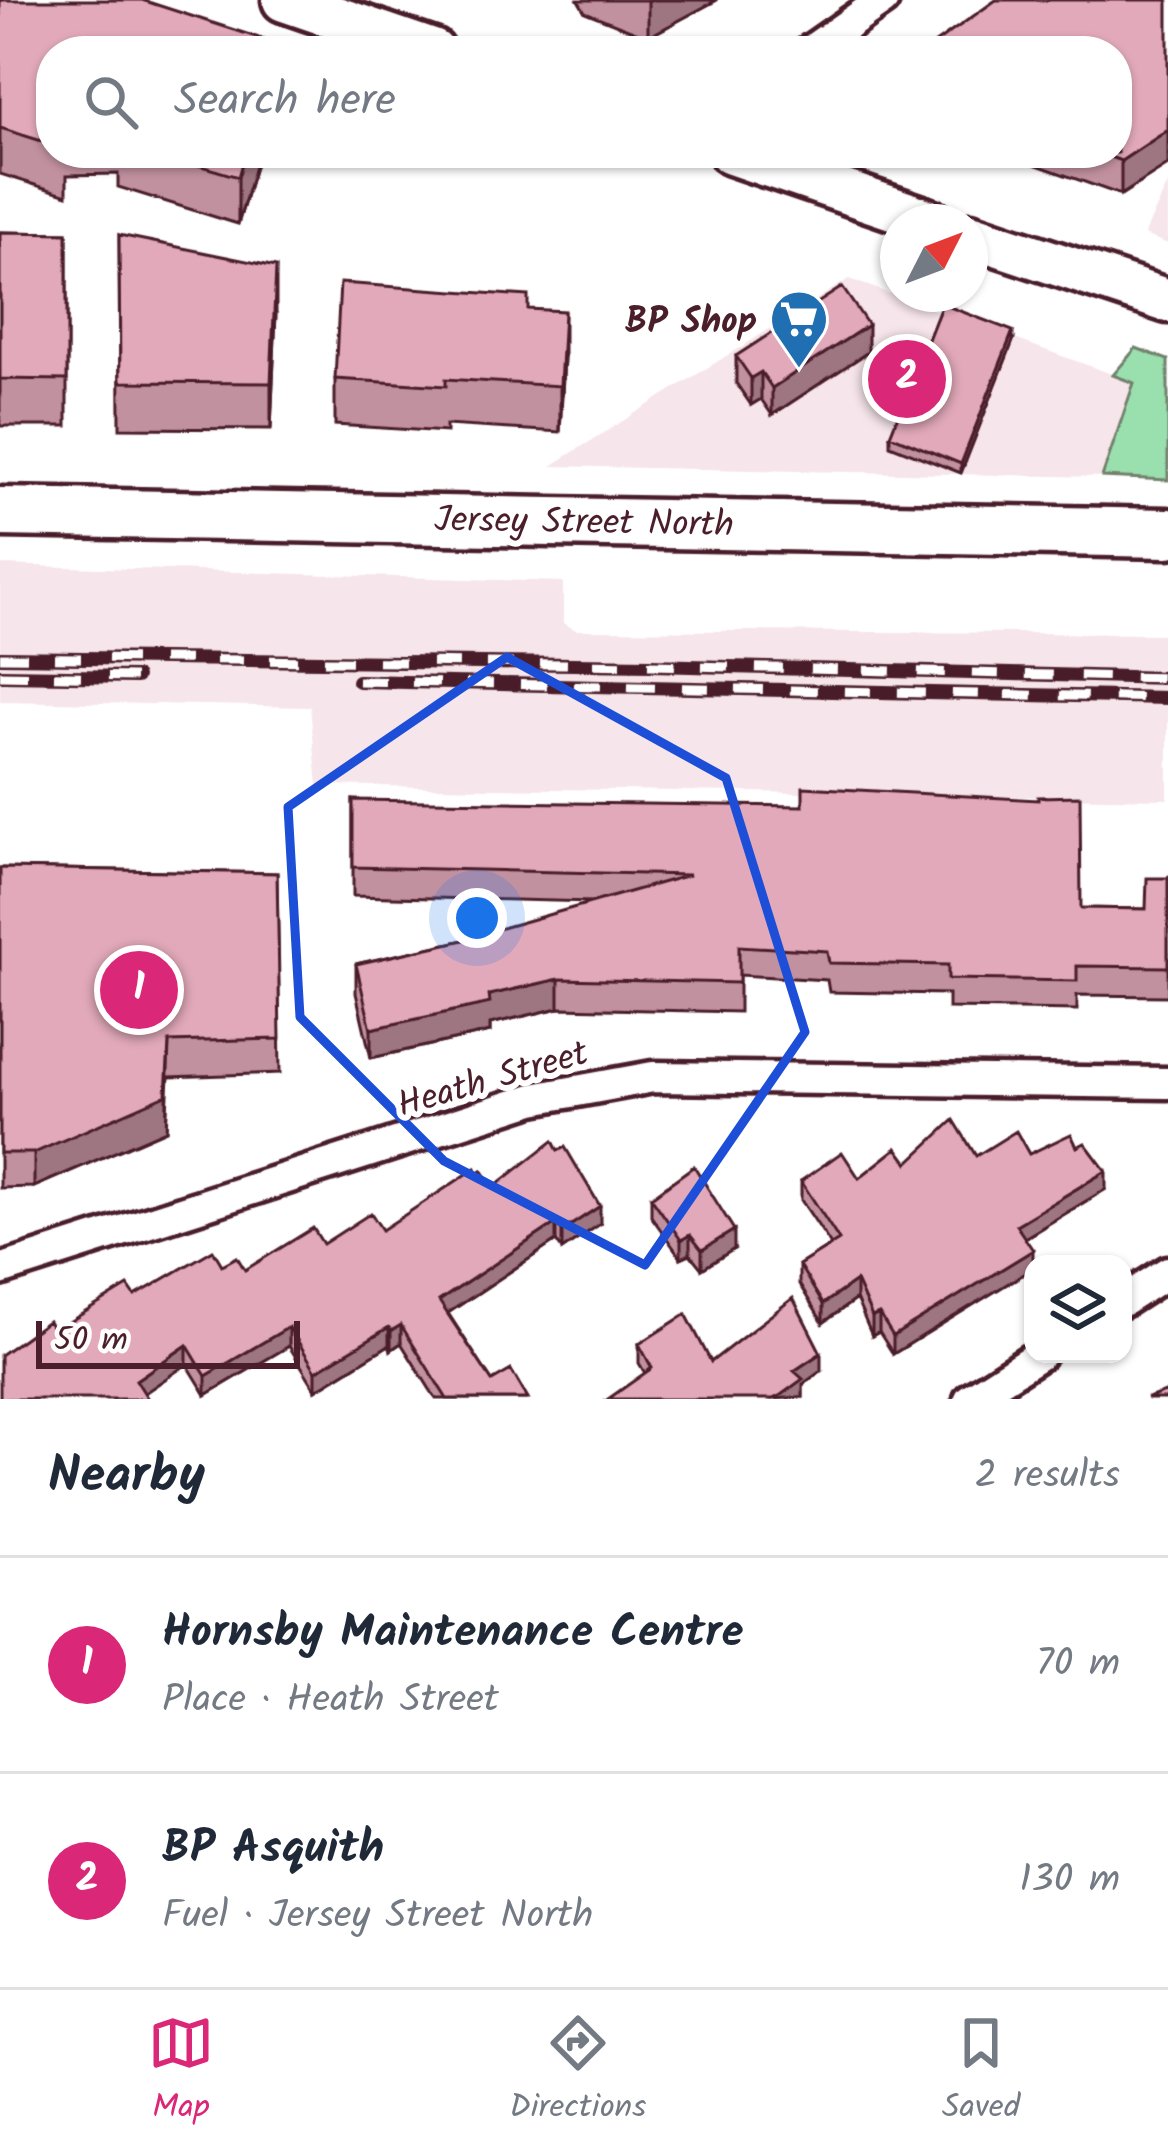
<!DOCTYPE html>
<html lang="en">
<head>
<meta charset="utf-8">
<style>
	:root { --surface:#fff; --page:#f2f2f3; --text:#1f2937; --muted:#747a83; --line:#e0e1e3; --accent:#db2777 }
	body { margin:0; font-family:Kalam,sans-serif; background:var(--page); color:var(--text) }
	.controls { position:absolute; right:36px; bottom:36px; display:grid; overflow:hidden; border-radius:24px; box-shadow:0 3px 9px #0004 }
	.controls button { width:108px; height:108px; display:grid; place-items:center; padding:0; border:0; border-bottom:3px solid var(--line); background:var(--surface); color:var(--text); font:60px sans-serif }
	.compass { position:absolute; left:880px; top:204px; width:108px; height:108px; border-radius:50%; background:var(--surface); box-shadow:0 3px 9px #0004; rotate:48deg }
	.scale { position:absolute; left:36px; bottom:30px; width:264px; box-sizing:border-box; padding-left:12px; border:6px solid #4a1f2b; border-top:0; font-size:33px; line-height:42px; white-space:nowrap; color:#4a1f2b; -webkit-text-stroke:9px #fff; paint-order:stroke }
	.you { position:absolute; left:477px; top:918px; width:42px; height:42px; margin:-30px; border:9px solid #fff; border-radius:50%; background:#1a73e8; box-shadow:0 0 0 18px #1a73e833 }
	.badge { display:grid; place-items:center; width:78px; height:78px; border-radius:50%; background:var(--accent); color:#fff; font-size:39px; font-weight:700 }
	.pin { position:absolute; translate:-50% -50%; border:6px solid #fff; box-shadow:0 3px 12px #0006 }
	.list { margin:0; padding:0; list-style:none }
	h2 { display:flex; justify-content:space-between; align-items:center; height:156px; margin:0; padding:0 48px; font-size:51px }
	h2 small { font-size:39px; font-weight:400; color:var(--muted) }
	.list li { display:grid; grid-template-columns:78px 1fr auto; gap:36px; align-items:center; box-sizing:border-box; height:216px; padding:0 48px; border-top:3px solid var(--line) }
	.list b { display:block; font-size:45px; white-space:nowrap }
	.list p { margin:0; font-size:39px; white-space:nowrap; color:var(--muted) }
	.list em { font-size:39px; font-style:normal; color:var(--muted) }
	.icon { flex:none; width:66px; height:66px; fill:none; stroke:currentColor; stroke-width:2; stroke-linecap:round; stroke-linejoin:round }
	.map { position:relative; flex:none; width:1168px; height:1399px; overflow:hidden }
	.search { position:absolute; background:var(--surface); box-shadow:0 3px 9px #0004; left:36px; right:36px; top:36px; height:132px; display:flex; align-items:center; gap:30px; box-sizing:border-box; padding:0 42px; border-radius:48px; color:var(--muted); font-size:45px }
	.sheet { height:588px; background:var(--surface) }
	nav { display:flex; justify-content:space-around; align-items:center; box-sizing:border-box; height:168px; border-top:3px solid var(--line); background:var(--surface); font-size:33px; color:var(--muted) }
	nav a { display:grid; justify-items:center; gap:6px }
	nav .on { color:var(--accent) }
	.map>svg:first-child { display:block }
	.built { fill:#f6e5ea }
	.green { fill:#99e0ae; stroke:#72806c; stroke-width:3 }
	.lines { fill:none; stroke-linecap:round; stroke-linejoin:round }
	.street-casing { stroke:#4a1f2b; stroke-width:39 }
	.secondary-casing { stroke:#4a1f2b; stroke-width:51 }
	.primary-casing { stroke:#4a1f2b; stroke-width:57 }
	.street { stroke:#fff; stroke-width:30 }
	.secondary { stroke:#fff; stroke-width:42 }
	.primary { stroke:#fff; stroke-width:48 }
	.rail-casing { stroke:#4a1f2b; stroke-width:14 }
	.rail { stroke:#fff; stroke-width:9; stroke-dasharray:27; stroke-linecap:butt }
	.wall { fill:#c291a0; stroke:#4a1f2b; stroke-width:3 }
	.shaded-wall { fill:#9e7682; stroke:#4a1f2b; stroke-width:3 }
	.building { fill:#e2a9ba; stroke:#4a1f2b; stroke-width:3 }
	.marked { fill:none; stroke:#1d4ed8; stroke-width:9; stroke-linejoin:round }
	.labels { text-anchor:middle; stroke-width:12; stroke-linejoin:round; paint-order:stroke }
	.poi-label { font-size:36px; font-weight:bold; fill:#4a1f2b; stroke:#fff; text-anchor:end }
	.street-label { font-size:36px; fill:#4a1f2b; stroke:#fff }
</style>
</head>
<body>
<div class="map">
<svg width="1168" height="1399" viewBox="0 0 1168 1399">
	<rect width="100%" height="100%" fill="#fff"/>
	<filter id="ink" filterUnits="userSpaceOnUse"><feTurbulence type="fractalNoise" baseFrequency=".00833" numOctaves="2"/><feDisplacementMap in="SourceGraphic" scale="24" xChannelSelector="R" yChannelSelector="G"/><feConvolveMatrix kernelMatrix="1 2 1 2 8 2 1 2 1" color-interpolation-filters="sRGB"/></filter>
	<g filter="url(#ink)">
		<path class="built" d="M 1168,184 L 1168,244 L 1144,235 Z
			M 849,279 L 1134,382 L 1102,477 L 551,466 Z
			M 0,565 L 563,582 L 563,623 L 576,630 L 1168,634 L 1168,799 L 318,785 L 310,707 L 0,701 Z"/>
		<path class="green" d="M 1136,348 L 1168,360 L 1168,480 L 1102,477 L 1134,383 L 1113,375 Z"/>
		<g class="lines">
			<g class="street-casing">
				<path id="street" d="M 810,51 L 883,0
					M 0,1270 L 533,1099 L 653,1077 L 1168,1083
					M 1123,1301 L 1168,1272
					M 970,1399 L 1040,1354"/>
			</g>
			<g class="secondary-casing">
				<path id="secondary" d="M 284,0 L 433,51
					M 731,153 L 933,222
					M 970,235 L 1168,301"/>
			</g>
			<g class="primary-casing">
				<path id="primary" d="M 0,512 L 1168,533"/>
			</g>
			<use href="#street" class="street"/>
			<use href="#secondary" class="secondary"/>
			<use href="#primary" class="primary"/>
			<g class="rail-casing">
				<path id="rail" d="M 0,657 L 651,665 L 1168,678
					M 0,675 L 136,677
					M 358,681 L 1168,698"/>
			</g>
			<use href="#rail" class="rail"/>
		</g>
		<path class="wall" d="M 0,0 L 278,51 L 51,51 L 51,153 L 259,153 L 238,224 L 118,187 L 118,174 L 67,175 L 67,195 L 0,174 Z
			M 578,0 L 717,0 L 648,37 L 585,12 Z
			M 1168,0 L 1121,195 L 1003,153 L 1117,153 Z
			M 0,232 L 67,233 L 67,426 L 0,426 Z
			M 119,235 L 276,313 L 271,429 L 120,428 Z
			M 528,309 L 564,357 L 560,432 L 446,425 L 446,432 L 335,425 L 335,379 Z
			M 1013,341 L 961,473 L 890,445 L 890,435 Z
			M 868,352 L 772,415 L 761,399 L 751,405 L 736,383 L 736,356 Z
			M 353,800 L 1081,908 L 1146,909 L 1168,878 L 1168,996 L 1077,995 L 1077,1010 L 948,1008 L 948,994 L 829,992 L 827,980 L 739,975 L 739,1012 L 559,1008 L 490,1024 L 490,1032 L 371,1058 L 356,993 L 356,964 L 491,934 L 594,902 L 353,896 Z
			M 0,868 L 277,873 L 280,1073 L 169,1077 L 166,1130 L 34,1187 L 0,1188 Z
			M 1077,1147 L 1106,1189 L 1025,1238 L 1033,1268 L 893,1354 L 879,1332 L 872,1336 L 856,1299 L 823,1323 L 799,1284 L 799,1265 L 831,1245 L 801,1200 L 801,1181 L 859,1178 L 908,1163 L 976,1156 L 1029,1154 Z
			M 494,1187 L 600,1224 L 562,1250 L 556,1241 L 448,1313 L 492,1381 L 528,1399 L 436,1399 L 401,1343 L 391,1350 L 389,1345 L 316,1390 L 289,1346 L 206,1395 L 187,1364 L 144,1393 L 54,1331 L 135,1296 L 222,1265 L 245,1270 L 323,1244 L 382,1230 Z
			M 651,1197 L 734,1249 L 702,1269 L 690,1254 L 681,1258 L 651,1216 Z
			M 639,1344 L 711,1362 L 821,1371 L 803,1384 L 803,1397 L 645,1373 L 639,1363 Z"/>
		<path class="shaded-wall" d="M 648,0 L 717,0 L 648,37 Z
			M 1168,130 L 1168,165 L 1121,195 L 1121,161 Z
			M 245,153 L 259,153 L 238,224 L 238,177 Z
			M 276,267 L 276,313 L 271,429 L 271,383 Z
			M 564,311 L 564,357 L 560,432 L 560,386 Z
			M 868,325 L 868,352 L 772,415 L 772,388 Z
			M 1013,331 L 1013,341 L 961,473 L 961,464 Z
			M 761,372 L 761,399 L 751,405 L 751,378 Z
			M 559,979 L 559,1008 L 490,1024 L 490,1032 L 371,1058 L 371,1029 L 489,995 Z
			M 169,1042 L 166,1130 L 34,1187 L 34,1153 Z
			M 1106,1171 L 1106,1189 L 1016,1243 L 1016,1225 Z
			M 600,1206 L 600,1224 L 562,1250 L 562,1231 Z
			M 556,1223 L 556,1241 L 439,1319 L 439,1301 Z
			M 734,1230 L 734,1249 L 702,1269 L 702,1250 Z
			M 690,1235 L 690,1254 L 681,1258 L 681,1240 Z
			M 1033,1250 L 1033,1268 L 893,1354 L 893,1336 Z
			M 856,1281 L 856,1299 L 823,1323 L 823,1304 Z
			M 879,1314 L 879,1332 L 872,1336 L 872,1317 Z
			M 401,1325 L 401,1343 L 391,1350 L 391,1331 Z
			M 289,1327 L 289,1346 L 206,1395 L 206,1376 Z
			M 389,1327 L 389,1345 L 316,1390 L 316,1371 Z
			M 187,1345 L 187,1364 L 136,1399 L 136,1380 Z
			M 821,1353 L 821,1371 L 803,1384 L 803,1397 L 773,1399 L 794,1371 Z"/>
		<path class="building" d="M 0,0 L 142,0 L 278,44 L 276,51 L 51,51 L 51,144 L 0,128 Z
			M 996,0 L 1168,0 L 1168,130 L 1121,161 L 1099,153 L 1117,153 L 1117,51 L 924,51 Z
			M 158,153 L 245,153 L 238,177 Z
			M 0,232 L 67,233 L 67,380 L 0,379 Z
			M 119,235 L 276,267 L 271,383 L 120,382 Z
			M 340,283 L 528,296 L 528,309 L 564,311 L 560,386 L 446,379 L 446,386 L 335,379 Z
			M 842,287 L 868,325 L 772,388 L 761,372 L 751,378 L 736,356 Z
			M 942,304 L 1013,331 L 961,464 L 890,435 Z
			M 803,787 L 1038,800 L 1038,797 L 1080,796 L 1081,908 L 1146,909 L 1147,878 L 1168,878 L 1168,967 L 1077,966 L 1077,981 L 948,979 L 948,965 L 829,963 L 827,951 L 739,946 L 739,983 L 559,979 L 489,995 L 490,1003 L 371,1029 L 356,964 L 492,934 L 491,931 L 689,875 L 353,867 L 353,800 L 803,806 Z
			M 0,868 L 277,873 L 280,1039 L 169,1042 L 166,1095 L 34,1153 L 0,1153 Z
			M 954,1120 L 976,1156 L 1016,1131 L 1029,1154 L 1071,1134 L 1077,1147 L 1085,1143 L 1106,1171 L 1016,1225 L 1033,1250 L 893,1336 L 879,1314 L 872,1317 L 856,1281 L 823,1304 L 799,1265 L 839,1240 L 801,1181 L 842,1152 L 859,1178 L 897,1148 L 908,1163 Z
			M 553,1141 L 558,1151 L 565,1147 L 600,1206 L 562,1231 L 556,1223 L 439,1301 L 492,1381 L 511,1370 L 528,1399 L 447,1399 L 401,1325 L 391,1331 L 389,1327 L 316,1371 L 289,1327 L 206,1376 L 187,1345 L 136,1380 L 148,1399 L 0,1399 L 0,1355 L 48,1321 L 54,1331 L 128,1286 L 135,1296 L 213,1250 L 222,1265 L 237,1257 L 245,1270 L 313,1228 L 323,1244 L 371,1213 L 382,1230 L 476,1168 L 478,1173 L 482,1170 L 494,1187 Z
			M 694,1166 L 734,1230 L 702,1250 L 690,1235 L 681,1240 L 651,1197 Z
			M 793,1298 L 821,1353 L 794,1371 L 803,1379 L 781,1395 L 773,1399 L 608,1399 L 652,1368 L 639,1344 L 686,1314 L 711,1362 Z
			M 1168,1391 L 1168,1399 L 1149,1399 L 1148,1398 Z"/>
	</g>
	<path class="marked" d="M 507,657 L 726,778 L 805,1032 L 645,1265 L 444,1161 L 300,1017 L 288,807 Z"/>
	<defs>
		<g id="supermarket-pin" transform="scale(3)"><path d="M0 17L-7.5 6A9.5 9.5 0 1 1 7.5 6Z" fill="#1f6fb2" stroke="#fff"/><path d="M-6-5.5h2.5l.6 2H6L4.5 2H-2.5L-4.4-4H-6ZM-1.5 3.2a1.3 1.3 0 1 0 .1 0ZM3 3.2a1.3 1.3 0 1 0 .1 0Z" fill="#fff"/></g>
	</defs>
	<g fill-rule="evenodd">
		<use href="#supermarket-pin" x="799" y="319"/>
	</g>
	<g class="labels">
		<g class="poi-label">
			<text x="757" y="332">BP Shop</text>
		</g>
		<g class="street-label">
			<text transform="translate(584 520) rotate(1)" y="13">Jersey Street North</text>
			<text transform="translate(492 1077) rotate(-16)" y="13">Heath Street</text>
		</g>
	</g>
</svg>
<div class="controls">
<button><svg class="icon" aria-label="layers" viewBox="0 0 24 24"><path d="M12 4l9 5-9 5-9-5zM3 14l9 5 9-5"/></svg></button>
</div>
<svg class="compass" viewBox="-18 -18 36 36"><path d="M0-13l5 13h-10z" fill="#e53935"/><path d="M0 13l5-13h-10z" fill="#747a83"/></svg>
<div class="scale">50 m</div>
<div class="you"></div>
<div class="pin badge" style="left:139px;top:990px">1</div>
<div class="pin badge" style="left:907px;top:379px">2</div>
<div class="search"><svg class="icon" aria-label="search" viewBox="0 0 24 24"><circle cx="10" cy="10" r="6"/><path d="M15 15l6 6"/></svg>Search here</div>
</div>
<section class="sheet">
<h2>Nearby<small>2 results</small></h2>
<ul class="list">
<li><span class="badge">1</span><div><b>Hornsby Maintenance Centre</b><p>Place · Heath Street</p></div><em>70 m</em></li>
<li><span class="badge">2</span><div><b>BP Asquith</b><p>Fuel · Jersey Street North</p></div><em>130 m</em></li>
</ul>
</section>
<nav>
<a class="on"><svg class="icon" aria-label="map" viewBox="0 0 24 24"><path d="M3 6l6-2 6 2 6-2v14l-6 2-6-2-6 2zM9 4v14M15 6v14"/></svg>Map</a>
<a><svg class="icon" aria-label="directions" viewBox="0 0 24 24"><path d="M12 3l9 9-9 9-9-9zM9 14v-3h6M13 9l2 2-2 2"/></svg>Directions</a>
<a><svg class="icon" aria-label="saved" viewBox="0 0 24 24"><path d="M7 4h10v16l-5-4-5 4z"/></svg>Saved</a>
</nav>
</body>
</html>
